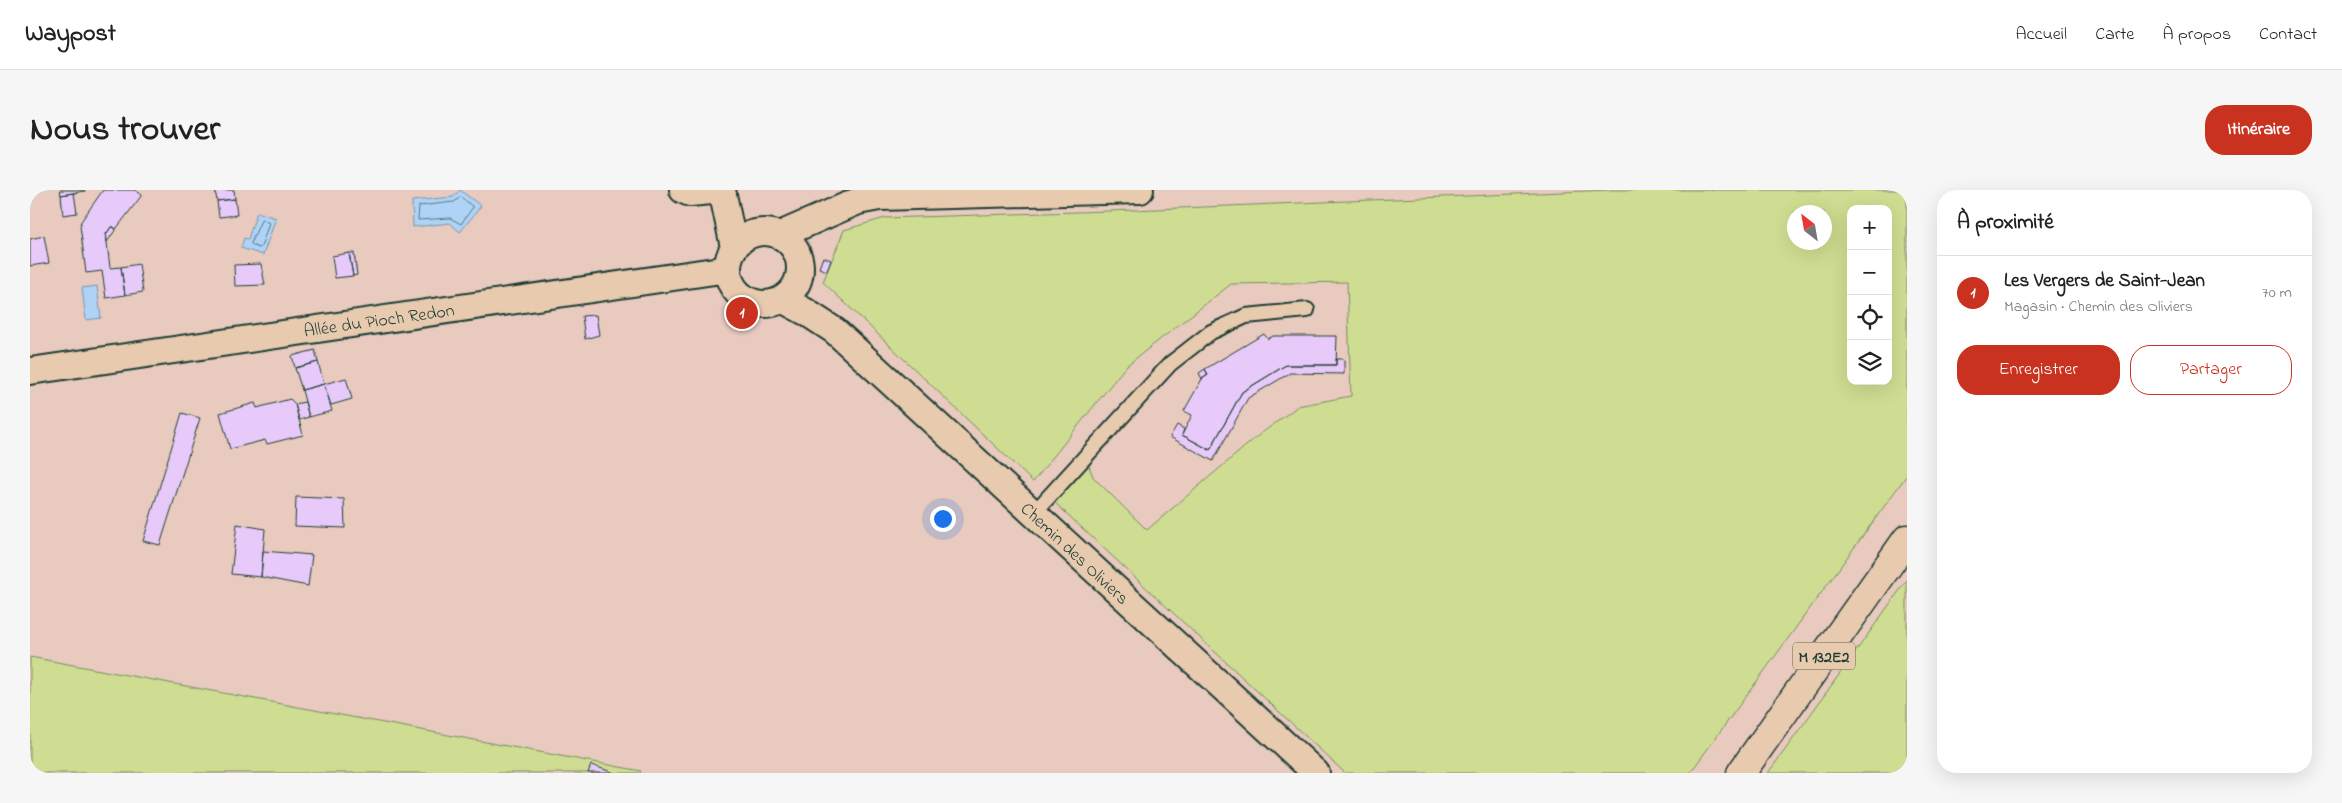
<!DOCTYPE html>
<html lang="fr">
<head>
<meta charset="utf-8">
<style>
	:root { --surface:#fff; --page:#f6f6f6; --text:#222; --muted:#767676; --line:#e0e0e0; --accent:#c8321e }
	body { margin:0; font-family:"Indie Flower",sans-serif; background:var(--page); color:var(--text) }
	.controls { position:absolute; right:15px; top:15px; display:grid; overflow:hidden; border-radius:10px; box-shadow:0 5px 20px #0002 }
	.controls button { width:45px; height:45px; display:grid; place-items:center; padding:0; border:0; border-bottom:1px solid var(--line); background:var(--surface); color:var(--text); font:25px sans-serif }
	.compass { position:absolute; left:1757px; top:15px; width:45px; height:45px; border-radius:50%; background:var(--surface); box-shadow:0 5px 20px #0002; rotate:329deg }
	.you { position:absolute; left:912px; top:328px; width:18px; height:18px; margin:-12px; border:4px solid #fff; border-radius:50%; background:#1a73e8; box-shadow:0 0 0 8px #1a73e833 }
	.badge { display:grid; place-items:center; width:32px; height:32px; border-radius:50%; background:var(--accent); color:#fff; font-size:16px; font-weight:700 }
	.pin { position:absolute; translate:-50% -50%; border:2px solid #fff; box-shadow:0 1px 5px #0006 }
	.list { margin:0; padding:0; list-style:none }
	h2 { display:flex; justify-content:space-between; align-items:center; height:65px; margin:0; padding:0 20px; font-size:21px }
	h2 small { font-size:16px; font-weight:400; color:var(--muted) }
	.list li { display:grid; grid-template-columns:32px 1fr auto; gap:15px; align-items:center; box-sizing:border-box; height:75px; padding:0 20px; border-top:1px solid var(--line) }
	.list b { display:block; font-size:19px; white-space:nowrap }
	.list p { margin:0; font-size:16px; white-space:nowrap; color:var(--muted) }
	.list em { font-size:16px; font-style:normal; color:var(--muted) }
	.actions { display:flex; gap:10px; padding:15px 20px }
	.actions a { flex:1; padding:11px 0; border:1px solid var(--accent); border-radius:20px; text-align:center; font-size:18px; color:var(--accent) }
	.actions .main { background:var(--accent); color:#fff }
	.icon { flex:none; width:28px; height:28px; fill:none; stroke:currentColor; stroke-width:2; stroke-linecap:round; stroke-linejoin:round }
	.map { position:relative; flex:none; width:1877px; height:583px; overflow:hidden; border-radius:20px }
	header { display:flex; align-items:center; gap:30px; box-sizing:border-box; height:70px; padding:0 25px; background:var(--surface); border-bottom:1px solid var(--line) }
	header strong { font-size:24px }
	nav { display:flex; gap:28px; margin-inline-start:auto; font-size:18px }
	.intro { display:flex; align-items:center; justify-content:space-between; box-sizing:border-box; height:120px; padding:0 30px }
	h1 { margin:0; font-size:35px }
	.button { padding:12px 22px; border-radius:20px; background:var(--accent); color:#fff; font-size:18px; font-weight:700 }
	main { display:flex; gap:30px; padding:0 30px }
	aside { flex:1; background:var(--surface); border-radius:20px; box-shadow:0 5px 20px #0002 }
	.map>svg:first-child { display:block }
	.green { fill:#cedd91; stroke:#768d62; fill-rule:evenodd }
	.water { fill:#aed3f7; stroke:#7597a9 }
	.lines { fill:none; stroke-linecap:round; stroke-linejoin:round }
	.shore { stroke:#587982; stroke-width:1 }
	.building { fill:#e7caf9; stroke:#1f3d34 }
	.lane-casing { stroke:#1f3d34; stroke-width:18 }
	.street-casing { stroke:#1f3d34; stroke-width:30 }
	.primary-casing { stroke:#1f3d34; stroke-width:31 }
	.lane { stroke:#e8caaf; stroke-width:14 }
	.street { stroke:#e8caaf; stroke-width:26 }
	.primary { stroke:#e8caaf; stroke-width:28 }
	.labels { text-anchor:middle; stroke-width:4; stroke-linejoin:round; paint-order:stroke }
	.shield { fill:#e8caaf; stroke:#5b6759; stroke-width:1 }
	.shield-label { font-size:16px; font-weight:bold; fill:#1f3d34 }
	.street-label { font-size:18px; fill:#1f3d34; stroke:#e8caaf }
</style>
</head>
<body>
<header>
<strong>Waypost</strong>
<nav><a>Accueil</a><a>Carte</a><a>À propos</a><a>Contact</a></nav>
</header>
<div class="intro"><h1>Nous trouver</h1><a class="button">Itinéraire</a></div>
<main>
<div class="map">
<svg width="1877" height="583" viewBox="0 0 1877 583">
	<rect width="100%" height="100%" fill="#e8cabe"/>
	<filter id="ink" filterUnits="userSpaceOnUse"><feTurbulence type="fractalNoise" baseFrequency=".02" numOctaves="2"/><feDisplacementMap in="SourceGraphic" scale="10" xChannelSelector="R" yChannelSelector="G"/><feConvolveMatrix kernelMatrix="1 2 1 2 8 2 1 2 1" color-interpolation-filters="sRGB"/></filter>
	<g filter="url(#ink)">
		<path class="green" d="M 1580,0 L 1877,0 L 1877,285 L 1660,583 L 1315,583 L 1022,310 L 1058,273 L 1063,287 L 1117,340 L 1224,249 L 1268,216 L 1321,206 L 1317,92 L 1201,94 L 1096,176 L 1003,292 L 793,92 L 814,40 L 855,28 L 1079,21 ZM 1821,19 L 1858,19 L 1858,191 L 1821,191 ZM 1764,22 L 1794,22 L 1794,52 L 1764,52 Z
			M 1877,390 L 1877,583 L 1738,583 L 1755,560 Z
			M 0,467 L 611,581 L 610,583 L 0,583 Z"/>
		<path class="water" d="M 430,0 L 451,16 L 430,42 L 420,33 L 383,37 L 382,11 L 423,7 Z
			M 227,22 L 246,28 L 233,65 L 211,58 L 214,48 L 218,49 Z
			M 67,96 L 71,128 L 56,130 L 52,98 Z"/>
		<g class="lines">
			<path class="shore" d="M 431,7 L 443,17 L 431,34 L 420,28 L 388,30 L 389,16 L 424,12 Z
				M 232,29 L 239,33 L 231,57 L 228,58 L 221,54 Z"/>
		</g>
		<path class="building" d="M 30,0 L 55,0 L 55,1 L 31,5 Z
			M 73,0 L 105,0 L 112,5 L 86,39 L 82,36 L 76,44 L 80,78 L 91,77 L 95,105 L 76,108 L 72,81 L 56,83 L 50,35 L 52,34 L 50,33 Z
			M 185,0 L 204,0 L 205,9 L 187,11 Z
			M 44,3 L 47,23 L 33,25 L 31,5 Z
			M 205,9 L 207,25 L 189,27 L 187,11 Z
			M 82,36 L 86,39 L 77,52 L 76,44 Z
			M 14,46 L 19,73 L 0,76 L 0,49 Z
			M 319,63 L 323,86 L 305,88 L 302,66 Z
			M 319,63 L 324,63 L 327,85 L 323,86 Z
			M 793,67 L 801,70 L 797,81 L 789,78 Z
			M 109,74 L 113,102 L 95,105 L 91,77 Z
			M 231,74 L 235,95 L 205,96 L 204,75 Z
			M 566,125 L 569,145 L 555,149 L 552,126 Z
			M 1234,144 L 1238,149 L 1243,146 L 1307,146 L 1306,175 L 1256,175 L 1212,202 L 1180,260 L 1152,245 L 1162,225 L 1154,221 L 1172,189 L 1178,185 L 1175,179 Z
			M 285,160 L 288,172 L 265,178 L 262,166 Z
			M 1306,169 L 1314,169 L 1314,184 L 1260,183 L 1218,208 L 1183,271 L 1140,247 L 1147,235 L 1154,239 L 1152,245 L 1180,260 L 1212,202 L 1256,175 L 1306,175 Z
			M 288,172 L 294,194 L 272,200 L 265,178 Z
			M 1175,179 L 1178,185 L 1172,189 L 1169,183 Z
			M 316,188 L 322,209 L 301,215 L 294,194 Z
			M 294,194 L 302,221 L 279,227 L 272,200 Z
			M 260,209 L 265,214 L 273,245 L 237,254 L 235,250 L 200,259 L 190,223 L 225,213 L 227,218 Z
			M 275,212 L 279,227 L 269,230 L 265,214 Z
			M 152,223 L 170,228 L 130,355 L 113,351 Z
			M 266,307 L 314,309 L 315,338 L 265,336 Z
			M 207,334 L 235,339 L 231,387 L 201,384 Z
			M 233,361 L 282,365 L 278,396 L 231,387 Z
			M 561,575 L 585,583 L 558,583 Z"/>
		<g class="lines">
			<g class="lane-casing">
				<path id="lane" d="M 1003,324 L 1140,174 L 1181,142 L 1216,126 L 1277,120"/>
			</g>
			<g class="street-casing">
				<path id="street" d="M 653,0 L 660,3 L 692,0
					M 692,0 L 704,57
					M698 78a36 36 0 1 1 72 0a36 36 0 1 1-72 0Z
					M 750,45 L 828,11 L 849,7 L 1110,0
					M 752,109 L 776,122 L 805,141 L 1286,583
					M 0,181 L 698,79"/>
			</g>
			<g class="primary-casing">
				<path id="primary" d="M 1711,583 L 1877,349"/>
			</g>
			<use href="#lane" class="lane"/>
			<use href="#street" class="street"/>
			<use href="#primary" class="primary"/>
		</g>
	</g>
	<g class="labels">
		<rect class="shield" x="1763" y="452.5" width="62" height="27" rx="4"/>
		<g class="shield-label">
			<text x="1794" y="472">M 132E2</text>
		</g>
		<g class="street-label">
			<text transform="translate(349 130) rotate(-8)" y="6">Allée du Pioch Redon</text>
			<text transform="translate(1045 363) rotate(43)" y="6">Chemin des Oliviers</text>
		</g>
	</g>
</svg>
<div class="controls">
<button>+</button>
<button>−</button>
<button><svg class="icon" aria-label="locate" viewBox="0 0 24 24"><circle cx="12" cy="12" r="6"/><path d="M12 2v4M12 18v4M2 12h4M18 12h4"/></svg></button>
<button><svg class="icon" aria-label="layers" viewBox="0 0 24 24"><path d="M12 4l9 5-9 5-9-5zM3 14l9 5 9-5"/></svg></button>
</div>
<svg class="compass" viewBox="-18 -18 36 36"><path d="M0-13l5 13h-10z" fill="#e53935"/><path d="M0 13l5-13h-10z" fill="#767676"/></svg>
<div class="you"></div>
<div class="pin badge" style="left:712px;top:123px">1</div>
</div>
<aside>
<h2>À proximité<small></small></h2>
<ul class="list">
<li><span class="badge">1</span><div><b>Les Vergers de Saint-Jean</b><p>Magasin · Chemin des Oliviers</p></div><em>70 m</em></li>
</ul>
<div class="actions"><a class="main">Enregistrer</a><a>Partager</a></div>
</aside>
</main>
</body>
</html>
